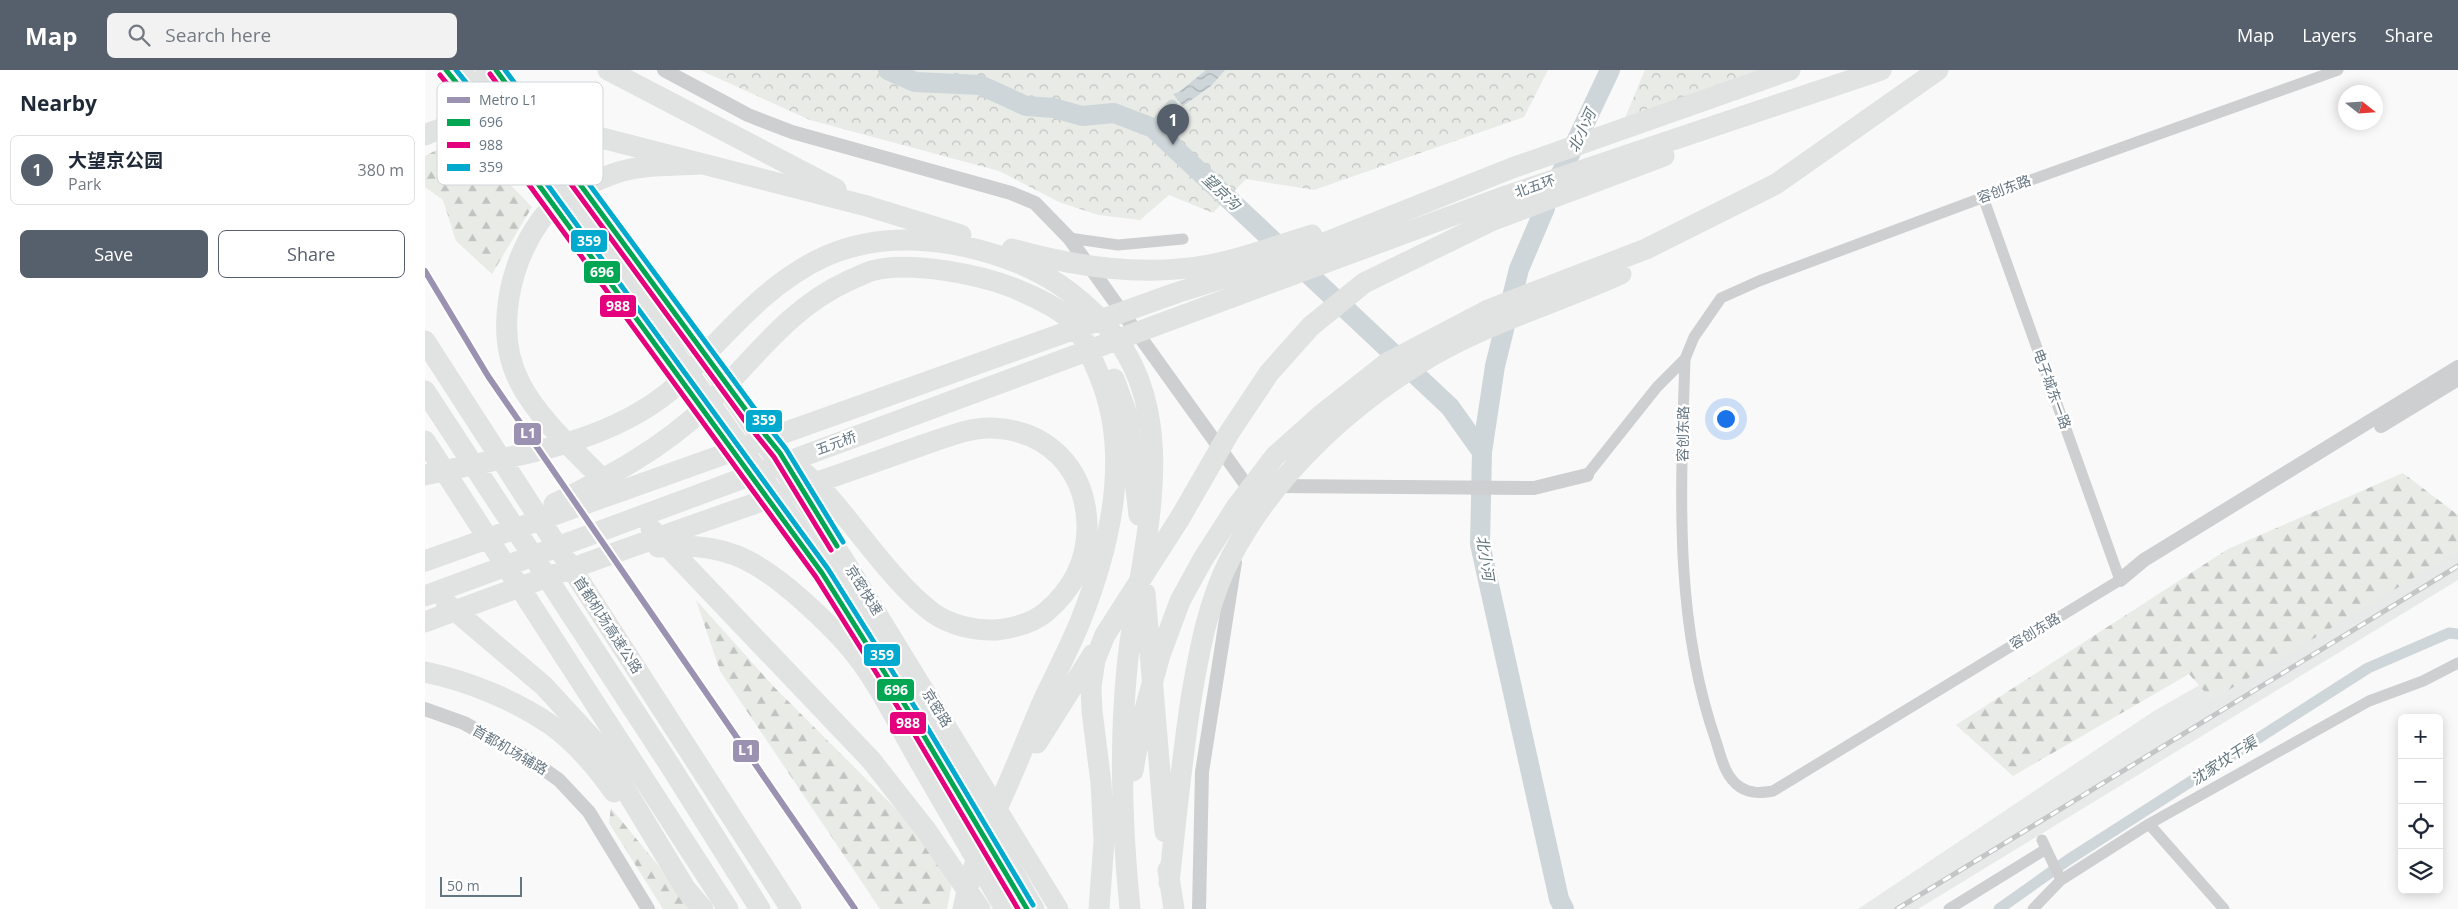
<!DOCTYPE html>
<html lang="en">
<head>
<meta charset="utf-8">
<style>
	:root { --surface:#fff; --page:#f2f2f3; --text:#1f2937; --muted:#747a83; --line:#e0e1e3; --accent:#56606c }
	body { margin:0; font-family:"Open Sans","Noto Sans SC",sans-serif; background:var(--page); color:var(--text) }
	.controls { position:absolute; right:15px; bottom:15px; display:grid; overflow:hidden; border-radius:8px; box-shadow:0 2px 12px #0003 }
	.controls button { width:45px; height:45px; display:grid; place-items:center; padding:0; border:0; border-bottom:1px solid var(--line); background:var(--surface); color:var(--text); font:25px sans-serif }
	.compass { position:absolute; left:1913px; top:15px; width:45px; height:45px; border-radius:50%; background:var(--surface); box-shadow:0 2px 12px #0003; rotate:107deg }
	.scale { position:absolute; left:15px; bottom:12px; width:82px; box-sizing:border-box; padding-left:5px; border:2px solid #657683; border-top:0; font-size:14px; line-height:18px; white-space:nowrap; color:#657683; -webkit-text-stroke:4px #fff; paint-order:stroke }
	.you { position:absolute; left:1300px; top:348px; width:18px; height:18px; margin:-12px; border:4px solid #fff; border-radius:50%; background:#1a73e8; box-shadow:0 0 0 8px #1a73e833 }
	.badge { display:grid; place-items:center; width:32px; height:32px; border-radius:50%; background:var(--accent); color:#fff; font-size:16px; font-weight:700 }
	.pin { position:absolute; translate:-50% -41px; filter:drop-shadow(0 1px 2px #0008) }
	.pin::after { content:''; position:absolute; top:26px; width:18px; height:15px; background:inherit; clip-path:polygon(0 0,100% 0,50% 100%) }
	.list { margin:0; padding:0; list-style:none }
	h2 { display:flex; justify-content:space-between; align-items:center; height:65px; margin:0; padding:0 20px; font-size:21px }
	h2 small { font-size:16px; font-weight:400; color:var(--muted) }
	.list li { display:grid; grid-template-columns:32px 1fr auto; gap:15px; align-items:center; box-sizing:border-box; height:70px; margin:0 10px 10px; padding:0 10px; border:1px solid var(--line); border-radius:8px }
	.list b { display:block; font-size:19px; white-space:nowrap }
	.list p { margin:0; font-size:16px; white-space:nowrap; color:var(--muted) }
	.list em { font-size:16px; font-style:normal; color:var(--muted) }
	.actions { display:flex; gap:10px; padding:15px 20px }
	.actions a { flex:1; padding:11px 0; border:1px solid var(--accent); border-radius:8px; text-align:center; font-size:18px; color:var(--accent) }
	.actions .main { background:var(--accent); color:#fff }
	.icon { flex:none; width:28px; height:28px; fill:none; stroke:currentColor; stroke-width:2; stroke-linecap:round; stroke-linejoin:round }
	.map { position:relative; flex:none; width:2033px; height:839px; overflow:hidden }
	header { display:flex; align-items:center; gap:30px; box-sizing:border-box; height:70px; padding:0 25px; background:var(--accent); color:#fff }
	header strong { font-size:24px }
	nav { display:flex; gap:28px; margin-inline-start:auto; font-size:18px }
	.search { width:350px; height:45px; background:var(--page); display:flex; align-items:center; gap:12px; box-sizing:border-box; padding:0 18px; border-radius:8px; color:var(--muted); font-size:19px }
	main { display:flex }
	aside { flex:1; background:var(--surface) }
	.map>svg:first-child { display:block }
	.built { fill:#e8e9e9 }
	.forest { fill:url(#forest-firs) }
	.park { fill:url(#park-crowns) }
	.water { fill:url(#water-waves) }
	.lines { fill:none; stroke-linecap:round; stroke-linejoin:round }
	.canal { stroke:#ced6d9; stroke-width:11 }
	.river { stroke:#ced6d9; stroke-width:20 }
	.minor { stroke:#cecfd0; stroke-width:11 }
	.tertiary { stroke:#cecfd0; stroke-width:14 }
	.secondary { stroke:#e1e2e2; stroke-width:16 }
	.trunk { stroke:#e1e2e2; stroke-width:19 }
	.motorway { stroke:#e1e2e2; stroke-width:21 }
	.rail-casing { stroke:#c3c5c6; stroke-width:5 }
	.rail { stroke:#fff; stroke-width:3; stroke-dasharray:9; stroke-linecap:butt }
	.bus-1-casing { stroke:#fff; stroke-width:9 }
	.bus-2-casing { stroke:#fff; stroke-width:9 }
	.bus-3-casing { stroke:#fff; stroke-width:9 }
	.bus-1 { stroke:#00a651; stroke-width:5 }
	.bus-2 { stroke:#e5007d; stroke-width:5 }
	.bus-3 { stroke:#00a9ce; stroke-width:5 }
	.metro-1-casing { stroke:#fff; stroke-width:10 }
	.metro-1 { stroke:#9b91b1; stroke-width:6 }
	.labels { text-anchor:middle; stroke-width:5; stroke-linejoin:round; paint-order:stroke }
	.street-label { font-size:14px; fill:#657683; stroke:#fff }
	.water-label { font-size:15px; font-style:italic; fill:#60757c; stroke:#fff }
	.key { fill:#fff; stroke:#d1d6da; stroke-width:1 }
	.key-label { font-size:14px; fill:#657683 }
	.line-badge { stroke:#fff; stroke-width:2 }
	.badge-label { font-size:14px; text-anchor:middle; font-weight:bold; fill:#fff }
</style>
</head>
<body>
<header>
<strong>Map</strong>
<div class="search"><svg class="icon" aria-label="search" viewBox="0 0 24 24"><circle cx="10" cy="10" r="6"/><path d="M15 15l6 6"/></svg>Search here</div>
<nav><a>Map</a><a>Layers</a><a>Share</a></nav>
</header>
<main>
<aside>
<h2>Nearby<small></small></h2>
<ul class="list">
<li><span class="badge">1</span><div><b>大望京公园</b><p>Park</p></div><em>380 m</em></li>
</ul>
<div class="actions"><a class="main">Save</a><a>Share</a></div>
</aside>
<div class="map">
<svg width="2033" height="839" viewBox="0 0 2033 839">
	<defs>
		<pattern id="forest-firs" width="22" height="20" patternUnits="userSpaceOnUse" patternTransform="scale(1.25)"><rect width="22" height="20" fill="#e8ebe6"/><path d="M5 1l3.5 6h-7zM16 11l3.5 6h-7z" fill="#c0c3c0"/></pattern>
		<pattern id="park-crowns" width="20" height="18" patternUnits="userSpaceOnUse" patternTransform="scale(1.25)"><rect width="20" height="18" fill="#e8ebe6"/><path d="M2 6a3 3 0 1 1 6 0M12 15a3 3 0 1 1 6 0" fill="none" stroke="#c0c3c0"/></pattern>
		<pattern id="water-waves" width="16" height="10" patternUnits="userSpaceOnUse" patternTransform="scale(1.25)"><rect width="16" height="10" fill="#ced6d9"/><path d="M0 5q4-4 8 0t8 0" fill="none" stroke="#abb2b5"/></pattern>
	</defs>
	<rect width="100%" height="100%" fill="#f9f9f9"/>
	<path class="built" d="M 2033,468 L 2033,510 L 1493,839 L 1433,839 L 1729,641 Z"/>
	<path class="forest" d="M 25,73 L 50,78 L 107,137 L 67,204 L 31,171 L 18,130 L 0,117 L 0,86 Z
		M 1978,403 L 2033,445 L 2033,481 L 1787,630 L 1764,604 L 1588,706 L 1531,655 L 1803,479 Z
		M 271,530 L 349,617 L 530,798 L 522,839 L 455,839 L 295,601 Z
		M 186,738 L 269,839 L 238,839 L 184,753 Z"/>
	<path class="park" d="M 275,0 L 1123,0 L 1099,47 L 889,120 L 821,109 L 788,143 L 744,125 L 715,150 L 673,145 L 634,132 L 574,101 L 385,50 Z
		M 1220,0 L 1334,0 L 1199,50 Z"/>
	<path class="water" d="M 781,0 L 800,0 L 786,16 L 758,36 L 748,24 L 754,22 Z"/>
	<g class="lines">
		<path class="canal" d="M 728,58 L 747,35
			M 1574,839 L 1643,790 L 1943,598 L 2024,563 L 2033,564"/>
		<path class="river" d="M 463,0 L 490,12 L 555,15 L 601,36 L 629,38 L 657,46 L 689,43 L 728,58 L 1025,337 L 1057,382
			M 1129,118 L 1185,0
			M 1120,138 L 1094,199 L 1070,296 L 1057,382 L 1055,474 L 1134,829 L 1139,839"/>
		<path class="minor" d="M 1558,127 L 1695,510 L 1348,721 C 1336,723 1326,724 1315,717 C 1300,707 1296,687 1291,671 C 1248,549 1256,417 1260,289 L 1269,267 L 1296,228 L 1334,211 L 1578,120 L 1913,0
			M 644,168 L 693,175 L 758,169
			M 1162,405 L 1232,317 L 1260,289
			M 1724,754 L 1944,631 L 1998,611 L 2033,593
			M 1617,770 L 1636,810
			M 1524,839 L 1621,779
			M 1608,839 L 1636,810 L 1724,754 L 1799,839"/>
		<path class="tertiary" d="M 239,0 L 323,45 L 367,62 L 586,123 L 610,133 L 644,168 L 822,416 L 820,427
			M 1956,356 L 2033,309
			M 850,416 L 1109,418 L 1162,405
			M 1695,510 L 1719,490 L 2033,297
			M 0,639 L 39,653 L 106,690 L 134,710 L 164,742 L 223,839
			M 774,839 L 777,702 L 810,492"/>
		<path class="secondary" d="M 21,0 L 102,99
			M 123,127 L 284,347"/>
		<path class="trunk" d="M 37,0 L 209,224 L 401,496 L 570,769 L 610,839
			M 60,0 L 287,299 L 418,487 L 634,839"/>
		<path class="motorway" d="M 183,0 L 411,119
			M 0,65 C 40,46 92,52 134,57 L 442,136 L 536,165
			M 587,179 C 652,197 717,207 784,195 C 819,189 853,175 887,165
			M 0,271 L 366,839
			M 689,309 L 703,347 L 714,445
			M 0,321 L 244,694 L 335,839
			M 0,371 L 303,839
			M 0,405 C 83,386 177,377 245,321 C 257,310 268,298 279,286 C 315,248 352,208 401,186 C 459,161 524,168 583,189 C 623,204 649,222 679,253 C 766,348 712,486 702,598 C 694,678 697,759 705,839
			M 187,419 C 157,387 115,352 95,313 C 69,263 84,195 115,151 C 131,129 163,113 188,104 C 215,94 247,96 275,94
			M 129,434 C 183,407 237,379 280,337 C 326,293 363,238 423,211 C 430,208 438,204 446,201 C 485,190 561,205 598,222 C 612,228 641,242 650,255 C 660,269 667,289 674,305 C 707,383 685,477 655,552 C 644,579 630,605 618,631 C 605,661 593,692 579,723 C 561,764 547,794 538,839
			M 226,459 L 446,690 L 501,760 L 555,839
			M 233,477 C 297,471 330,488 377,530 C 396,547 414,564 430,584 C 456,617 475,658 496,694 C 524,743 552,791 580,839
			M 0,491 L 751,223 L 859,189 L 1087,98 L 1365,0
			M 720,523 L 740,762
			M 0,526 L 1075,128 L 1456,0
			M 21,533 L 119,616 L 174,676 L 260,818 L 278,839
			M 0,552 C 137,501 275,452 413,405 C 441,395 470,385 498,375 C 520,368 544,357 567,358 C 623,360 660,399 662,454 C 663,490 648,519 621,542 C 607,554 588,558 571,560 C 550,561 525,555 508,543 C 472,517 434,461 404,427 C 390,410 371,397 355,383
			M 0,602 C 43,611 90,630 126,655 C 151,673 172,698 189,722
			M 612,673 L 668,584
			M 708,701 L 717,650 L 735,585 L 755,531 L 778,489 L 812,436 L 850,386 L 896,345 L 962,293 L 1063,240 L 1221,179 L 1351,114 L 1513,0
			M 743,800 L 749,839
			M 744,813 C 751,749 757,686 767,623 C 775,577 784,529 806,487 C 847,408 919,340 995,293 C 1057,254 1130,234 1196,204
			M 674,839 L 679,771 L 676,713 L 667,641 L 666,617 L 670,590 L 680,565 L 755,448 L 804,363 L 844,303 L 886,256 L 939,213 L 1066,151 L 1239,86"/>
		<g class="rail-casing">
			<path id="rail" d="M 1472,839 L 2033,496"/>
		</g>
		<use href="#rail" class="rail"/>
		<g class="bus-1-casing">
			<path id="bus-1" d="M 21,0 L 108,107 L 397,503 L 490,651 L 602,839
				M 71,0 L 326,347 L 355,383 L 412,476"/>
		</g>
		<g class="bus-2-casing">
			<path id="bus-2" d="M 65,4 L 320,351 L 349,387 L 406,480
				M 15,5 L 102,112 L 391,507 L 484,655 L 593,839"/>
		</g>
		<g class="bus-3-casing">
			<path id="bus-3" d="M 31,0 L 114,103 L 403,499 L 496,647 L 608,835
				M 80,0 L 332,342 L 361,379 L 418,472"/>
		</g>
		<use href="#bus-1" class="bus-1"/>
		<use href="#bus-2" class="bus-2"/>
		<use href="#bus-3" class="bus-3"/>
		<g class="metro-1-casing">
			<path id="metro-1" d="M 0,201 L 63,306 L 430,839"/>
		</g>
		<use href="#metro-1" class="metro-1"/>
	</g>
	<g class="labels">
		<g class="street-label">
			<text transform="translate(1110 116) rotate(-19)" y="5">北五环</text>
			<text transform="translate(1579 119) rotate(-20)" y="5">容创东路</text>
			<text transform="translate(1627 319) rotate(70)" y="5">电子城东一路</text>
			<text transform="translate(1258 364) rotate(-89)" y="5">容创东路</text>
			<text transform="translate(411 373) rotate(-20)" y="5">五元桥</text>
			<text transform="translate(439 520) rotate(58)" y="5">京密快速</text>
			<text transform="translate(183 555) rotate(57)" y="5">首都机场高速公路</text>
			<text transform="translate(1610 561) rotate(-31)" y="5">容创东路</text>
			<text transform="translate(512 638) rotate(58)" y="5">京密路</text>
			<text transform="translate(85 680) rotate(30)" y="5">首都机场辅路</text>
		</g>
		<g class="water-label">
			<text transform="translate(1157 61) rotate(-65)" y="5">北小河</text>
			<text transform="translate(796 122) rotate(43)" y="5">望京沟</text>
			<text transform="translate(1060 488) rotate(81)" y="5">北小河</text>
			<text transform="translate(1799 691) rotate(-33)" y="5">沈家坟干渠</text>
		</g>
	</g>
	<rect x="12" y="12" width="166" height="103" rx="8" class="key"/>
	<rect x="22" y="27" width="23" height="6" fill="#9b91b1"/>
	<rect x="22" y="49" width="23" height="7" fill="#00a651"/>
	<rect x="22" y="72" width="23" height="6" fill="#e5007d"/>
	<rect x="22" y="94" width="23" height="7" fill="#00a9ce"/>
	<g class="key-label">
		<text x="54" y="35">Metro L1</text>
		<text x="54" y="57">696</text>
		<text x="54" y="80">988</text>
		<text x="54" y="102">359</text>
	</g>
	<g class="line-badge">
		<rect x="145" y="159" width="38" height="24" rx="5" fill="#00a9ce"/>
		<rect x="158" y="190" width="38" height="24" rx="5" fill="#00a651"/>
		<rect x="174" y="224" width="38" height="24" rx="5" fill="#e5007d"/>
		<rect x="320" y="339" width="38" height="24" rx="5" fill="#00a9ce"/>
		<rect x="88" y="352" width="29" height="24" rx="5" fill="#9b91b1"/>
		<rect x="438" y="573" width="38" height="24" rx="5" fill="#00a9ce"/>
		<rect x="451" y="608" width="39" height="24" rx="5" fill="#00a651"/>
		<rect x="464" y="641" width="38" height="24" rx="5" fill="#e5007d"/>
		<rect x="307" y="669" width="28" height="24" rx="5" fill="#9b91b1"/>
	</g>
	<g class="badge-label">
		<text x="164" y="176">359</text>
		<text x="177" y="207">696</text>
		<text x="193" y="241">988</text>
		<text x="339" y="355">359</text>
		<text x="103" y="368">L1</text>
		<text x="457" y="590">359</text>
		<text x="471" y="625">696</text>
		<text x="483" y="658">988</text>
		<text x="321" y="685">L1</text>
	</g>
</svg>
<div class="controls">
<button>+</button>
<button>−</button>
<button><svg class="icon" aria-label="locate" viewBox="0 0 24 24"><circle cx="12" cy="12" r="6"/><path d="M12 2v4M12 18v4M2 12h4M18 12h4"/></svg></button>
<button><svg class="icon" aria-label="layers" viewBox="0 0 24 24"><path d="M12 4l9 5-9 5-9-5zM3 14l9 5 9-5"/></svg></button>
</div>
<svg class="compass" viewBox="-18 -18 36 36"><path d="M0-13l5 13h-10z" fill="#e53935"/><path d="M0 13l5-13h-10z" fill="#747a83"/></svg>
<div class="scale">50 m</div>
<div class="you"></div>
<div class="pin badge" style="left:748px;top:75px">1</div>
</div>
</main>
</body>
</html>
